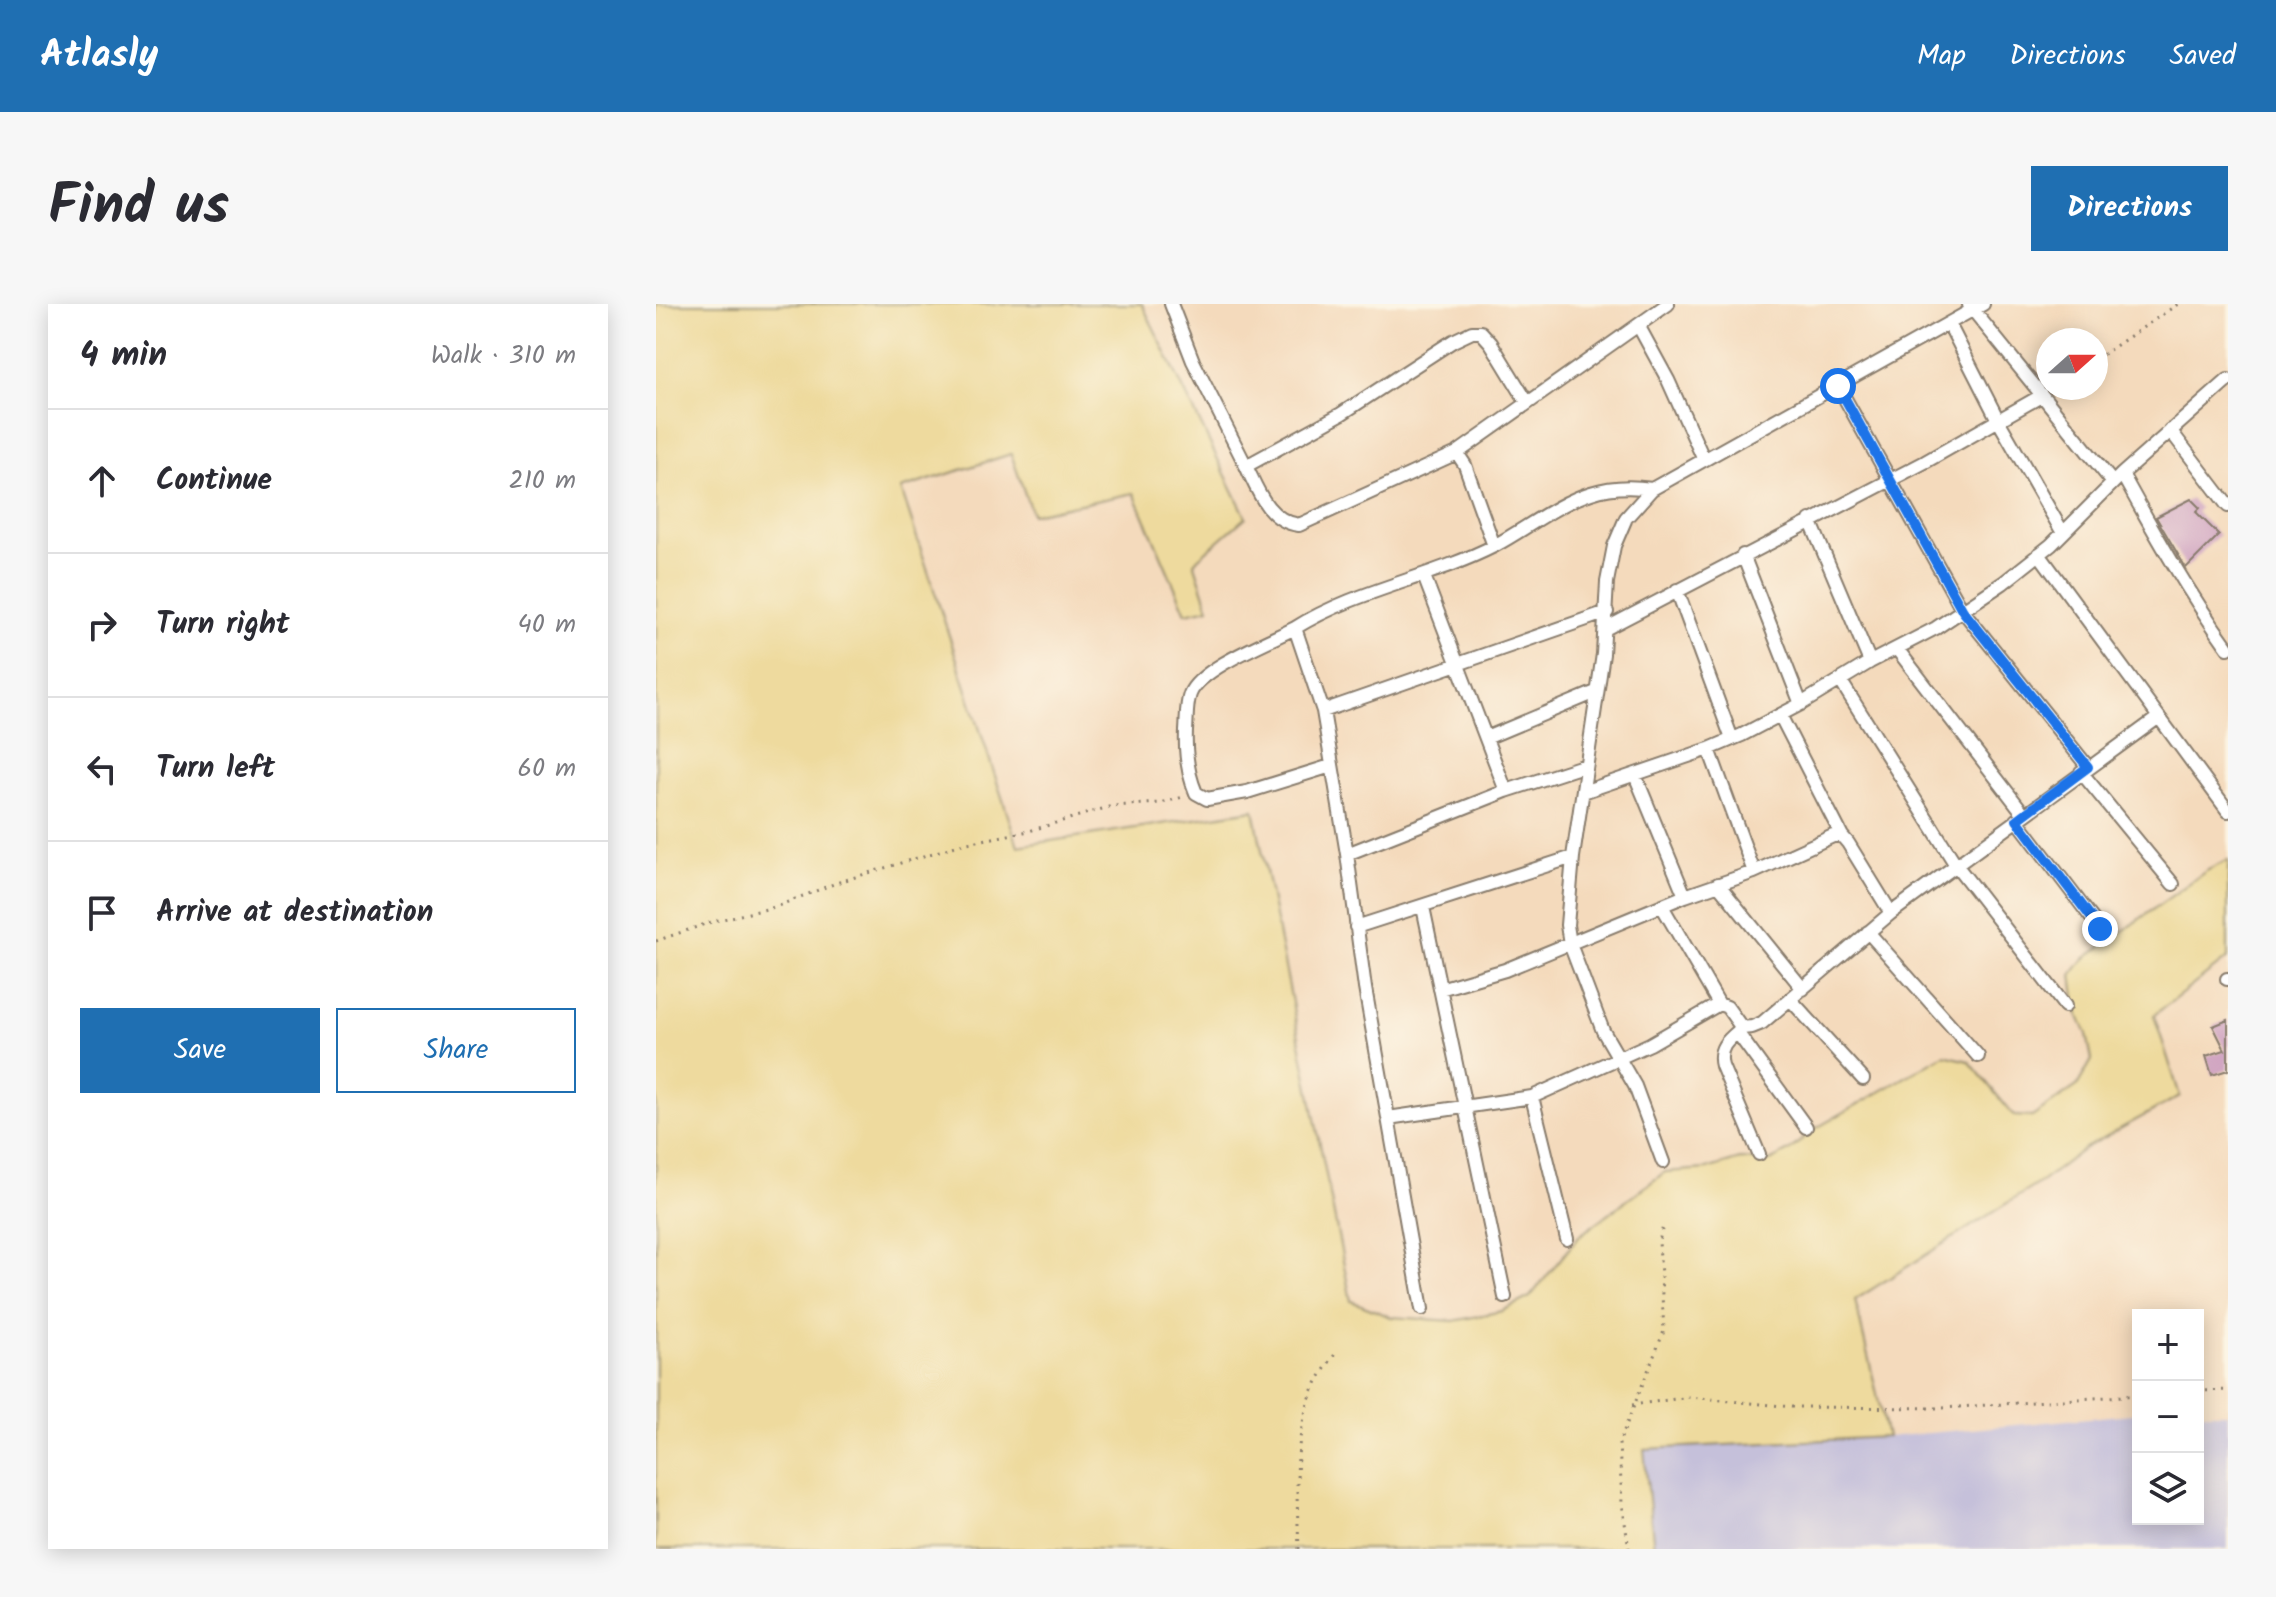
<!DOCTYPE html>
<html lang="en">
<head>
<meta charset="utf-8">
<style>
	:root { --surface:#fff; --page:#f7f7f7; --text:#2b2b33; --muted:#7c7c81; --line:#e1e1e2; --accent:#1f6fb2 }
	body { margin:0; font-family:Kalam,sans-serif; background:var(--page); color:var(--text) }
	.controls { position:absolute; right:24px; bottom:24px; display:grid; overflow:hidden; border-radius:0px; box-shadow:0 4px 20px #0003 }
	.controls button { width:72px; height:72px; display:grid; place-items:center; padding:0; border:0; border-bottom:2px solid var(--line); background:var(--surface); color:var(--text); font:40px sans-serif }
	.compass { position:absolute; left:1380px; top:24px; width:72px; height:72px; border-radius:50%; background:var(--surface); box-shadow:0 4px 20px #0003; rotate:69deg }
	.stop { position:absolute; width:24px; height:24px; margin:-18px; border:6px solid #1a73e8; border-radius:50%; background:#fff }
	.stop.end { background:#1a73e8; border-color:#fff; box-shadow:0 2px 8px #0008 }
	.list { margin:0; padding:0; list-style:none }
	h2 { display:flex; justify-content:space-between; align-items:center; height:104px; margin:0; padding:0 32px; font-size:34px }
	h2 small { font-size:26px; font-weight:400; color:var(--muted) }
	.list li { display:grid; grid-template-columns:52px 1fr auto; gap:24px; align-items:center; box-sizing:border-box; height:144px; padding:0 32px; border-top:2px solid var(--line) }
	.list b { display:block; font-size:30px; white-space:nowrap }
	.list em { font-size:26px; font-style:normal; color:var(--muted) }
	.actions { display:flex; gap:16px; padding:24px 32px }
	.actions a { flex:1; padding:18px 0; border:2px solid var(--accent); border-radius:0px; text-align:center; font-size:28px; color:var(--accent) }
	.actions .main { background:var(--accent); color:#fff }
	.icon { flex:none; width:44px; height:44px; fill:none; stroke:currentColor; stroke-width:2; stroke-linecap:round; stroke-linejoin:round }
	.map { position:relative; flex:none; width:1572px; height:1245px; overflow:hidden; border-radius:0px }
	header { display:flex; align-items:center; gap:48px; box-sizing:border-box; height:112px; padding:0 40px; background:var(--accent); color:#fff }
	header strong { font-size:38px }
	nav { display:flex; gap:44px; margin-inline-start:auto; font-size:28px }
	.intro { display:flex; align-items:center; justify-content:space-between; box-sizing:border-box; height:192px; padding:0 48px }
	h1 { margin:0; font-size:56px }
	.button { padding:20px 36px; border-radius:0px; background:var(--accent); color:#fff; font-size:28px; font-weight:700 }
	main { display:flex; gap:48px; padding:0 48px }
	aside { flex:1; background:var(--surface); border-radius:0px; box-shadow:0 4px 20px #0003 }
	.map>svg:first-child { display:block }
	.industrial { fill:#c5c0da }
	.sand { fill:#eeda9e; stroke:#857b5d; stroke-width:2 }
	.building { fill:#d0a4c1 }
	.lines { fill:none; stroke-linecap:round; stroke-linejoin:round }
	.street-casing { stroke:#887b6c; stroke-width:16 }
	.path { stroke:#887b6c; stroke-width:3; stroke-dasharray:2 6; stroke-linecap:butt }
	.street { stroke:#fff; stroke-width:12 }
	.route { stroke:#1a73e8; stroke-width:10 }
</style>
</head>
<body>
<header>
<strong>Atlasly</strong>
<nav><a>Map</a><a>Directions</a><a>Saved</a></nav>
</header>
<div class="intro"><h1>Find us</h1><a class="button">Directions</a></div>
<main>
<aside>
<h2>4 min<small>Walk · 310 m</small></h2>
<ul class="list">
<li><svg class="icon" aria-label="ahead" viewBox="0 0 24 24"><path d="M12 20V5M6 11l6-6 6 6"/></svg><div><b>Continue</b></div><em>210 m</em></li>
<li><svg class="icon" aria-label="right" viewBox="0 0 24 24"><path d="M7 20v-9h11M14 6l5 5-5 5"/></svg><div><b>Turn right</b></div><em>40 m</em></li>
<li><svg class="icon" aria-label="left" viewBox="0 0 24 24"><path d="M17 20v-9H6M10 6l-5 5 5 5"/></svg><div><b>Turn left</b></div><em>60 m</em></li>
<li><svg class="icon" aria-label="arrive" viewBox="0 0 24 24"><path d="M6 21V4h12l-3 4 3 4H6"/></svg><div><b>Arrive at destination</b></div></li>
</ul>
<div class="actions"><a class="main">Save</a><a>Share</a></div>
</aside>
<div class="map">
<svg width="1572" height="1245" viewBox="0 0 1572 1245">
	<rect width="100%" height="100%" fill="#fcf5e5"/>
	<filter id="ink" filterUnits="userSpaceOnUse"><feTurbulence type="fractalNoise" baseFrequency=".0125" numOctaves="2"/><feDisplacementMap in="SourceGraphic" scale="16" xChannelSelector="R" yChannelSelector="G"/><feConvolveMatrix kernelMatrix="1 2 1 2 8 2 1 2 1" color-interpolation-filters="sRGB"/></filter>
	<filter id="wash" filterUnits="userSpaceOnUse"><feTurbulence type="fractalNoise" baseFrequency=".006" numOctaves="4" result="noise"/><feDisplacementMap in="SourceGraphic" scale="32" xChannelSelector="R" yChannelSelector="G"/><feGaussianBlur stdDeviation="1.8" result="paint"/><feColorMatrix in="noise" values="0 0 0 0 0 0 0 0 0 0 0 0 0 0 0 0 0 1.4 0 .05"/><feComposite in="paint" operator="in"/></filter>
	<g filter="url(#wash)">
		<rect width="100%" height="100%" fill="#f4dabc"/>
		<path class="industrial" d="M 1542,1109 L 1572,1109 L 1572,1245 L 998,1245 L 988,1145 L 1231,1133 L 1476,1110 L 1482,1110 L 1482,1215 L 1542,1215 Z"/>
		<path class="sand" d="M 0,0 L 486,0 L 590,213 L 538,258 L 553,304 L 530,309 L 478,189 L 376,210 L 355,150 L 245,185 L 362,542 L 598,506 L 695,997 L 735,1013 L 798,1017 L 846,1007 L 874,993 L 923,932 L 1009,868 L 1051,865 L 1084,855 L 1114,857 L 1133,847 L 1157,826 L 1288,751 L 1313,757 L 1358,812 L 1376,813 L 1421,782 L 1436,756 L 1431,730 L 1421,708 L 1416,671 L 1427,656 L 1550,567 L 1572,556 L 1572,654 L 1498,711 L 1524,792 L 1429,844 L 1386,877 L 1199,996 L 1231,1133 L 988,1145 L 998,1245 L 0,1245 Z"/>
		<g id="blocks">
			<path class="building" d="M 1535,195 L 1544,204 L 1540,208 L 1563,231 L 1530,264 L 1500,213 Z
				M 1572,716 L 1572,766 L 1556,771 L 1550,752 L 1569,746 L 1557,722 Z"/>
		</g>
	</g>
	<g filter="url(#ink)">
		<use href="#blocks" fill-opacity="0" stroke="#887b6c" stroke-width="2"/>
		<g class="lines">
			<g class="street-casing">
				<path id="street" d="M 515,0 L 537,57 L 590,162
					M 1313,1 L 1457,179
					M 1293,20 L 1342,116 L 1407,229
					M 982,21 L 1012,76 L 1048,156
					M 1182,82 L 1307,307 L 1432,463
					M 1514,126 L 1572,202
					M 801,149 L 643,221 C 612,217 602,187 590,162 L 685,110 L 797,37 L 816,28 L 825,28 L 835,39 L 871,98
					M 1466,170 C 1499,230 1532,288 1572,344
					M 996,185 L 970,214 L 958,242 L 951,278 L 947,350 L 917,553 L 911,621 L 914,640 L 947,727 L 979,782 L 1007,858
					M 1154,216 L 1214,358
					M 838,242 L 809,161 L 801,149 L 1012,0
					M 1383,250 L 1572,507
					M 1087,251 L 1145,400
					M 768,272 L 850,487
					M 1021,286 L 1076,435
					M 639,324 C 614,337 544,364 534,390 C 530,401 531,415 530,427 C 529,449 531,468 540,489 L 551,495 L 591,488 L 675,462
					M 949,325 L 1269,158 L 1385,92
					M 1241,345 L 1368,510
					M 1184,376 L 1300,561 L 1409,702
					M 667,407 L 951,308
					M 1124,411 L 1186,532
					M 830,434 L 940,388
					M 1053,445 L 1098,568
					M 1425,468 L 1517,580
					M 979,471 L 1029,592
					M 927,488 L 1053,445 L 1086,431 L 1145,400 L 1214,358 L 1280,324 L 1347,279 L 1395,241 L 1466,170 L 1572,76
					M 1361,516 L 1444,625
					M 691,550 L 850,487 L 930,461
					M 1062,580 L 1147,685
					M 1006,602 L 1063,700
					M 767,603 L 849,993
					M 700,623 L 917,553
					M 1212,628 L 1322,752
					M 1571,675 L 1572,675
					M 784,685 L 849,666 L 1029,592 L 1098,568 L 1177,532 L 1186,532 L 1192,539 L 1235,609
					M 1134,695 L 1207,775
					M 1081,728 L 1150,823
					M 876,793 L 911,935
					M 732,814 L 876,793 L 994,740 L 1063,700 L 1071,703 L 1086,724
					M 1103,850 L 1066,762 C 1061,743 1073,735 1086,724 L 1096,723 L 1106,719 L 1235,609 L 1503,413
					M 766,1005 L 709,684 L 691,550 L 667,407 L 639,324 C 700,286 775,274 838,242 C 870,225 900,200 935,189 C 956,182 975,182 996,185 L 1327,0"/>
			</g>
			<path class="path" d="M 1440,55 L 1522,0
				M 0,637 L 58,617 L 119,603 L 180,579 L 306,540 L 373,527 L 456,502 L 505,499 L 527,493
				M 1542,1087 L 1572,1086
				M 976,1101 L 1034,1093 L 1136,1103 L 1287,1104 L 1482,1091
				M 643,1245 C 641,1191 636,1137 657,1086 C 662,1073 672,1061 679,1050
				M 973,1245 L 966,1199 L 963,1139 L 1008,1027 L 1003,937 L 1007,922"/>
			<use href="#street" class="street"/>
		</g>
	</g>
	<g class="lines" filter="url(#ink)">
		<path class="route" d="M 1182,82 L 1307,307 L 1432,463 L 1361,516 L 1444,625"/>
	</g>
</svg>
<div class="controls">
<button>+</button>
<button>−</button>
<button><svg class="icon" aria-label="layers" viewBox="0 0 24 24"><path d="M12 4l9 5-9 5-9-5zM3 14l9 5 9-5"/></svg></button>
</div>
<svg class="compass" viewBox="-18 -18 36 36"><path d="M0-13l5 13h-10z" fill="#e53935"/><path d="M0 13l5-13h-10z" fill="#7c7c81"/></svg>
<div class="stop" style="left:1182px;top:82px"></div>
<div class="stop end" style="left:1444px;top:625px"></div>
</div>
</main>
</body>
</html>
